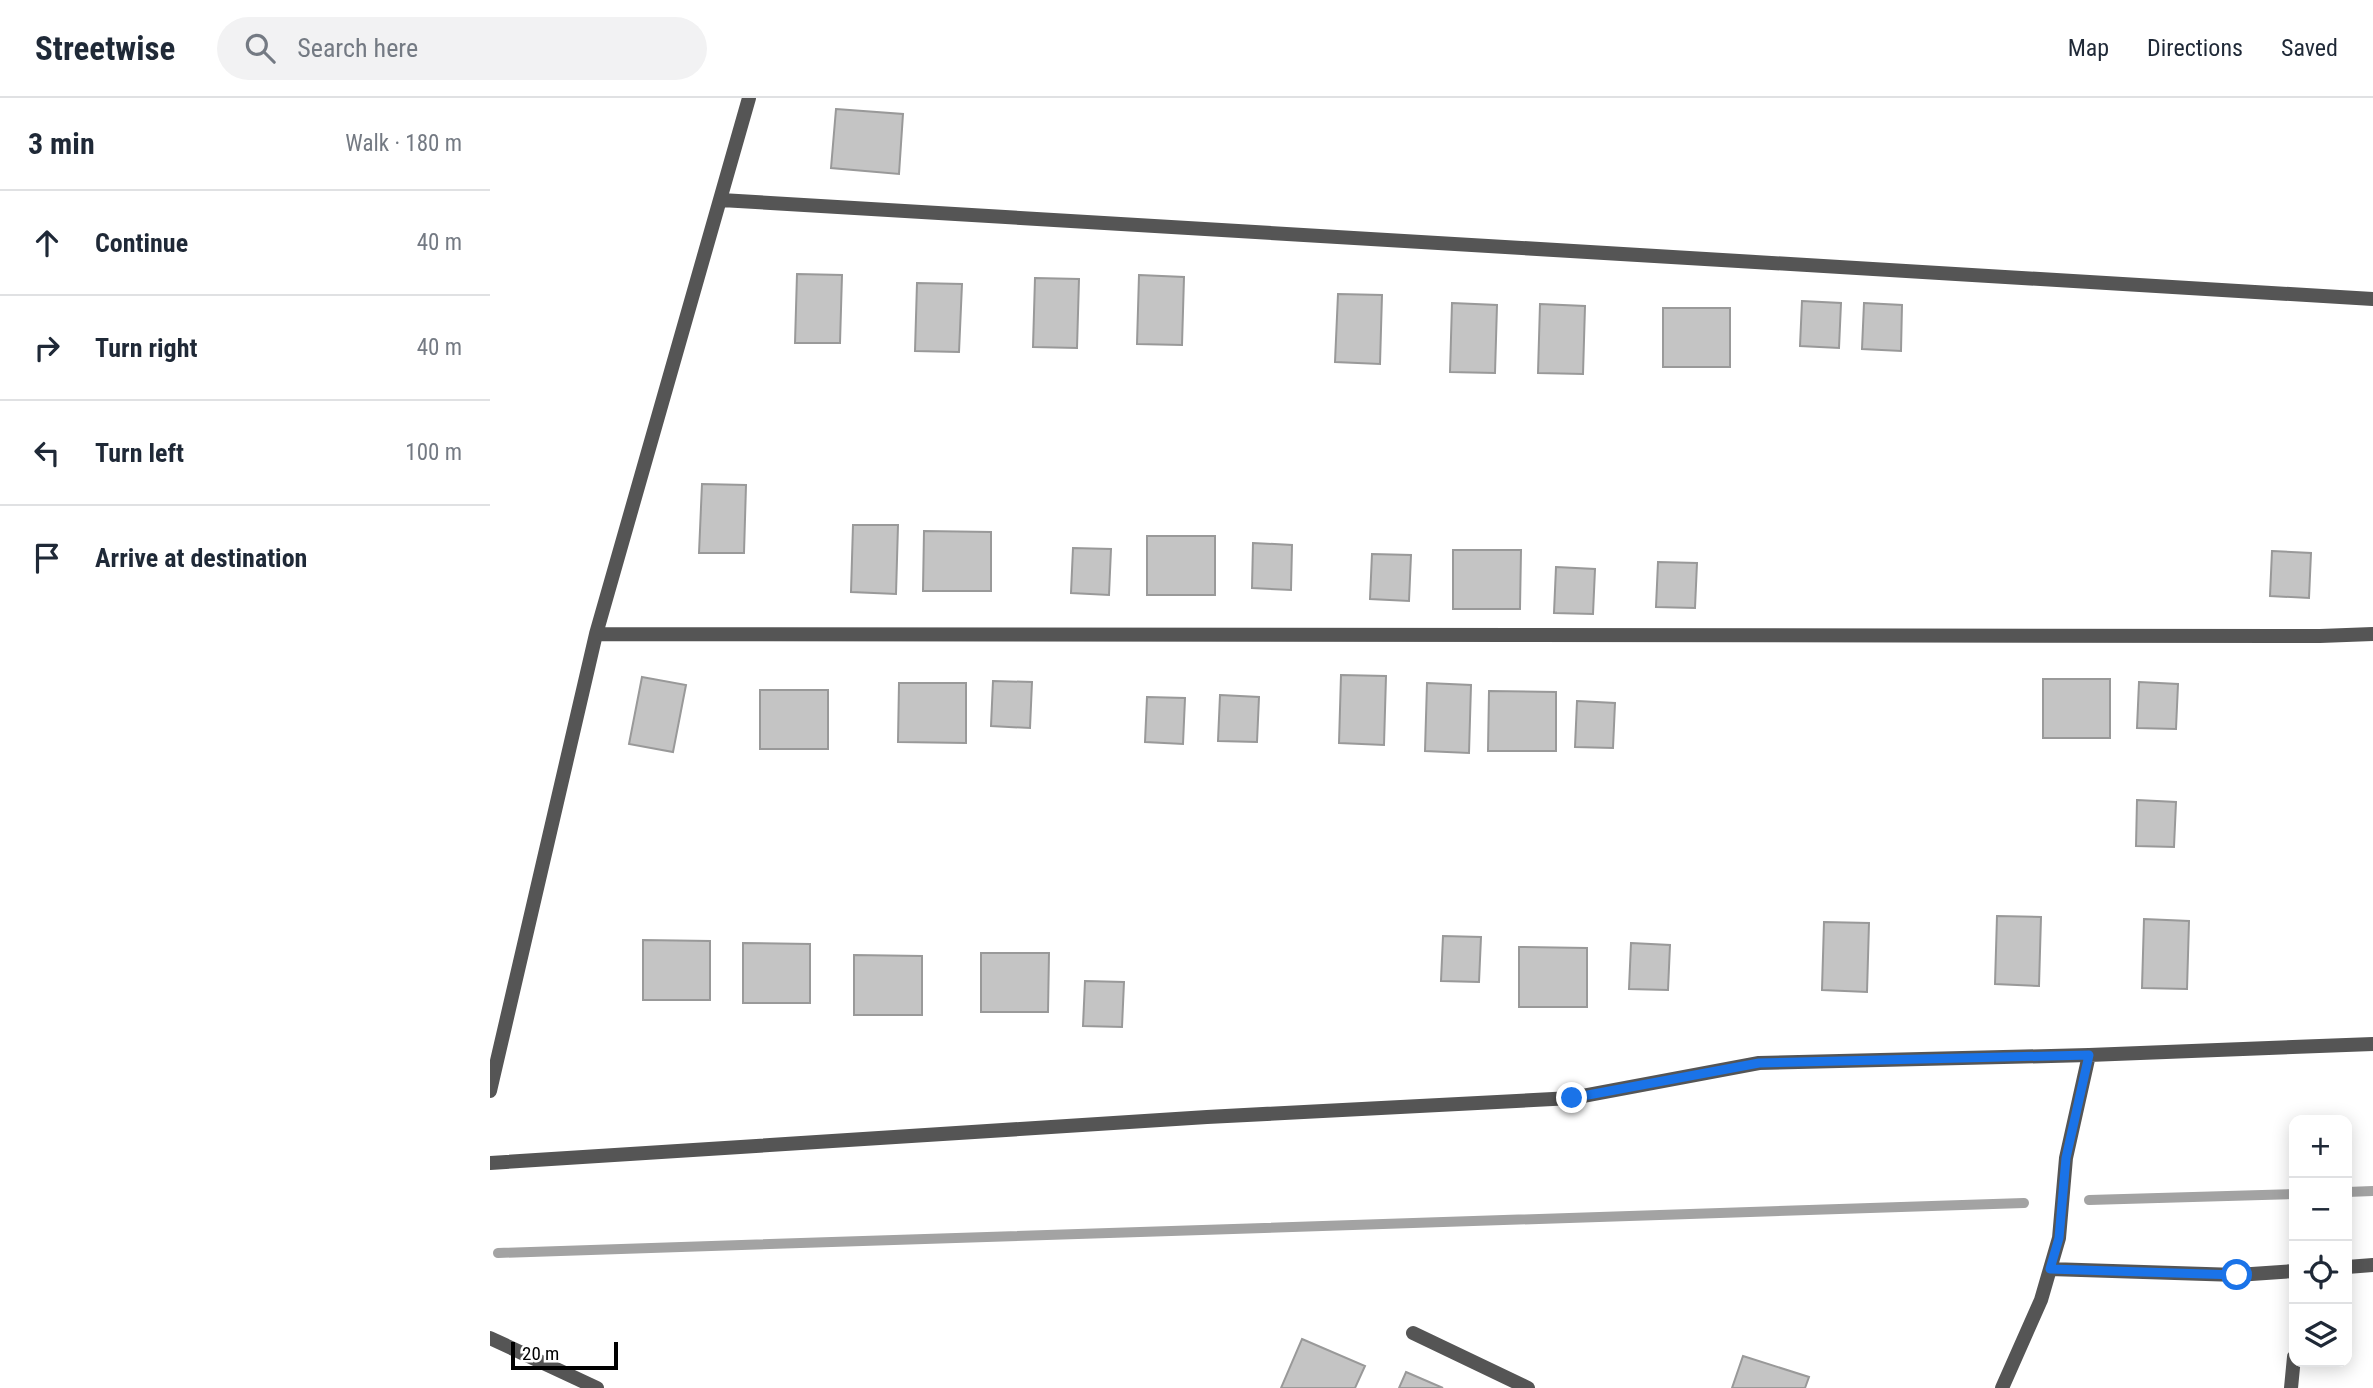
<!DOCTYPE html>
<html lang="en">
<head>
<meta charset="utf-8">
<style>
	:root { --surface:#fff; --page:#f2f2f3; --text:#1f2937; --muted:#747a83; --line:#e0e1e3 }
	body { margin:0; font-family:"Roboto Condensed",sans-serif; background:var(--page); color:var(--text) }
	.controls { position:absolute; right:21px; bottom:21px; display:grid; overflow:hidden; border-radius:14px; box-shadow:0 4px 18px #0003 }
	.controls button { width:63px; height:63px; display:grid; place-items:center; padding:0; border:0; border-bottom:2px solid var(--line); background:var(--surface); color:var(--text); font:35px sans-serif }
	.scale { position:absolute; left:21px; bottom:18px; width:107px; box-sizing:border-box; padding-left:7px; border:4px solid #000; border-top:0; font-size:19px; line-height:24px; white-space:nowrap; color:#000; -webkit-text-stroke:5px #fff; paint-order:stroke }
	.stop { position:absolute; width:21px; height:21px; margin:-16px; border:5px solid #1a73e8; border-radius:50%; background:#fff }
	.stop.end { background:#1a73e8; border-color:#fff; box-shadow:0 2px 7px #0008 }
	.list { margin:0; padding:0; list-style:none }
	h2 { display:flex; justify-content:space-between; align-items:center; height:91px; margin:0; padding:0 28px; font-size:30px }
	h2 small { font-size:23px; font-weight:400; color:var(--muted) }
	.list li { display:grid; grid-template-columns:46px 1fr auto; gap:21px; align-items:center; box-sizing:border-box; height:105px; padding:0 28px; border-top:2px solid var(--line) }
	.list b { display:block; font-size:26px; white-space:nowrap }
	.list em { font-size:23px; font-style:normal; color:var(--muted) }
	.icon { flex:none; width:38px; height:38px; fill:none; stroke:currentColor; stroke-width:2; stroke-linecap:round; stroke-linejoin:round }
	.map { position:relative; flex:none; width:1883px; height:1290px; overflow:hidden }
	header { display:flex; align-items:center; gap:42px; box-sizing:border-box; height:98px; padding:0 35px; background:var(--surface); border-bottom:2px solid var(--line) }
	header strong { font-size:33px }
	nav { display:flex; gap:38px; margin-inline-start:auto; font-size:24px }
	.search { width:490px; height:63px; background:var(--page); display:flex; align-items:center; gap:18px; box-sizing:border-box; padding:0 24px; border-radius:38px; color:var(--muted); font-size:26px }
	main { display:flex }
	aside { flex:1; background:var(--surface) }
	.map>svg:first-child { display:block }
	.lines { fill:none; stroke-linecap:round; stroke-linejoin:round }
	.stream { stroke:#a3a3a3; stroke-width:10 }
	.building { fill:#c4c4c4; stroke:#999; stroke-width:2 }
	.minor { stroke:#555; stroke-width:14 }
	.route { stroke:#1a73e8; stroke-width:9 }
</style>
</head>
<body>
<header>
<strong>Streetwise</strong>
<div class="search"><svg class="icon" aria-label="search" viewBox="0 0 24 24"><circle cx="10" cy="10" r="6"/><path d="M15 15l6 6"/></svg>Search here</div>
<nav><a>Map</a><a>Directions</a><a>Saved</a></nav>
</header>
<main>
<aside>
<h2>3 min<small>Walk · 180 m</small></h2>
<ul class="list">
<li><svg class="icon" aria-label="ahead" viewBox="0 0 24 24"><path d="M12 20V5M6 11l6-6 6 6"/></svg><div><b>Continue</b></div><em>40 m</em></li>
<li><svg class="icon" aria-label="right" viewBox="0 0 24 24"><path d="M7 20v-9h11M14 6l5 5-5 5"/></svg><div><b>Turn right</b></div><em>40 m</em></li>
<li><svg class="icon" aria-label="left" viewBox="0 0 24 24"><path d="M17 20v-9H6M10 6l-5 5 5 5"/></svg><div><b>Turn left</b></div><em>100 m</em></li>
<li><svg class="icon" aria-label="arrive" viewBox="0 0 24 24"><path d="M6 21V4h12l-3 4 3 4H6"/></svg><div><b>Arrive at destination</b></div></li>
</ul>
</aside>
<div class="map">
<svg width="1883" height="1290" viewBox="0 0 1883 1290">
	<rect width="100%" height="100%" fill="#fff"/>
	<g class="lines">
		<path class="stream" d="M 1857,1094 L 1883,1093
			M 1599,1102 L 1804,1096
			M 8,1155 L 1534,1105"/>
	</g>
	<path class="building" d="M 346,11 L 413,16 L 409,76 L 341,70 Z
		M 307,176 L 352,177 L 350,245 L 305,245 Z
		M 649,177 L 694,179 L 692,247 L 647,246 Z
		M 545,180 L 589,181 L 587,250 L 543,249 Z
		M 427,185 L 472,186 L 469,254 L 425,253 Z
		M 848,196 L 892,197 L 890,266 L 845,264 Z
		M 1312,203 L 1351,205 L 1349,250 L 1310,248 Z
		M 962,205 L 1007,207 L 1005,275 L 960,274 Z
		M 1374,205 L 1412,207 L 1411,253 L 1372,251 Z
		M 1050,206 L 1095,208 L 1093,276 L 1048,275 Z
		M 1173,210 L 1240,210 L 1240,269 L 1173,269 Z
		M 212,386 L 256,387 L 254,455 L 209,455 Z
		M 363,427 L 408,427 L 406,496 L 361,494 Z
		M 434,433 L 501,434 L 501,493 L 433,493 Z
		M 657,438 L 725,438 L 725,497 L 657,497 Z
		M 763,445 L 802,447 L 801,492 L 762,490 Z
		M 583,450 L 621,451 L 619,497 L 581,495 Z
		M 963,452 L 1031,452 L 1030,511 L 963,511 Z
		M 1782,453 L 1821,455 L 1819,500 L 1780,498 Z
		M 882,456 L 921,457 L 919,503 L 880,501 Z
		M 1168,464 L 1207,465 L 1205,510 L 1166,509 Z
		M 1066,469 L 1105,471 L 1103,516 L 1064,515 Z
		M 851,577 L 896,578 L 894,647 L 849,645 Z
		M 152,579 L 196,587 L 183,654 L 139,646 Z
		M 1553,581 L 1620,581 L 1620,640 L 1553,640 Z
		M 503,583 L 542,584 L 540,630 L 501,628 Z
		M 1649,584 L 1688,586 L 1686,631 L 1647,630 Z
		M 409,585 L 476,585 L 476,645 L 408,644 Z
		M 937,585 L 981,587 L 979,655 L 935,653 Z
		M 270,592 L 338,592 L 338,651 L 270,651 Z
		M 999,593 L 1066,594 L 1066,653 L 998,653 Z
		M 730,597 L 769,599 L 767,644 L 728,643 Z
		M 657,599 L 695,600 L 693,646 L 655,644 Z
		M 1087,603 L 1125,605 L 1123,650 L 1085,649 Z
		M 1647,702 L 1686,704 L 1684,749 L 1646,748 Z
		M 1507,818 L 1551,819 L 1549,888 L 1505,886 Z
		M 1654,821 L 1699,823 L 1697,891 L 1652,890 Z
		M 1334,824 L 1379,825 L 1377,894 L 1332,892 Z
		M 953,838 L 991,839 L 989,884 L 951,883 Z
		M 153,842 L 220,843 L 220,902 L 153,902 Z
		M 253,845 L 320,846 L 320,905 L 253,905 Z
		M 1141,845 L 1180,847 L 1178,892 L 1139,891 Z
		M 1029,849 L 1097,850 L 1097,909 L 1029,909 Z
		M 491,855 L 559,855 L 558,914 L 491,914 Z
		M 364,857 L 432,858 L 432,917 L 364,917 Z
		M 595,883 L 634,884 L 632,929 L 593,928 Z
		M 812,1241 L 875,1268 L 865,1290 L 791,1290 Z
		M 1253,1258 L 1319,1279 L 1315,1290 L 1242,1290 Z
		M 916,1274 L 953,1290 L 909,1290 Z"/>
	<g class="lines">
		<path class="minor" d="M 231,102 L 1883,201
			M 106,536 L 1830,538 L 1883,536
			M 0,993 L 106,536 L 259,0
			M 0,1065 L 717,1019 L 1082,1000 L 1269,965 L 1599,957 L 1883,946
			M 1857,1169 L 1883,1167
			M 1560,1171 L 1747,1177 L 1804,1173
			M 923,1235 L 1038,1290
			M 0,1240 L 107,1290
			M 1512,1290 L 1551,1202 L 1569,1140 L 1576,1060 L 1599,957
			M 1801,1290 L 1804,1259"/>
	</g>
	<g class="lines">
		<path class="route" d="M 1082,1000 L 1269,965 L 1599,957 L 1576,1060 L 1569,1140 L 1560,1171 L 1747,1177"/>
	</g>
</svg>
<div class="controls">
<button>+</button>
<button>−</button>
<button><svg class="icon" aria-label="locate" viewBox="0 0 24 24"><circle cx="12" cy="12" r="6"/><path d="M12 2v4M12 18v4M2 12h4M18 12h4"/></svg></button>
<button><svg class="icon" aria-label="layers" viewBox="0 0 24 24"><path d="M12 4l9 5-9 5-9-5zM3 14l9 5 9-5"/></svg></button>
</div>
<div class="scale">20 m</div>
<div class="stop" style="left:1747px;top:1177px"></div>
<div class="stop end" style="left:1082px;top:1000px"></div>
</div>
</main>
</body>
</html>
